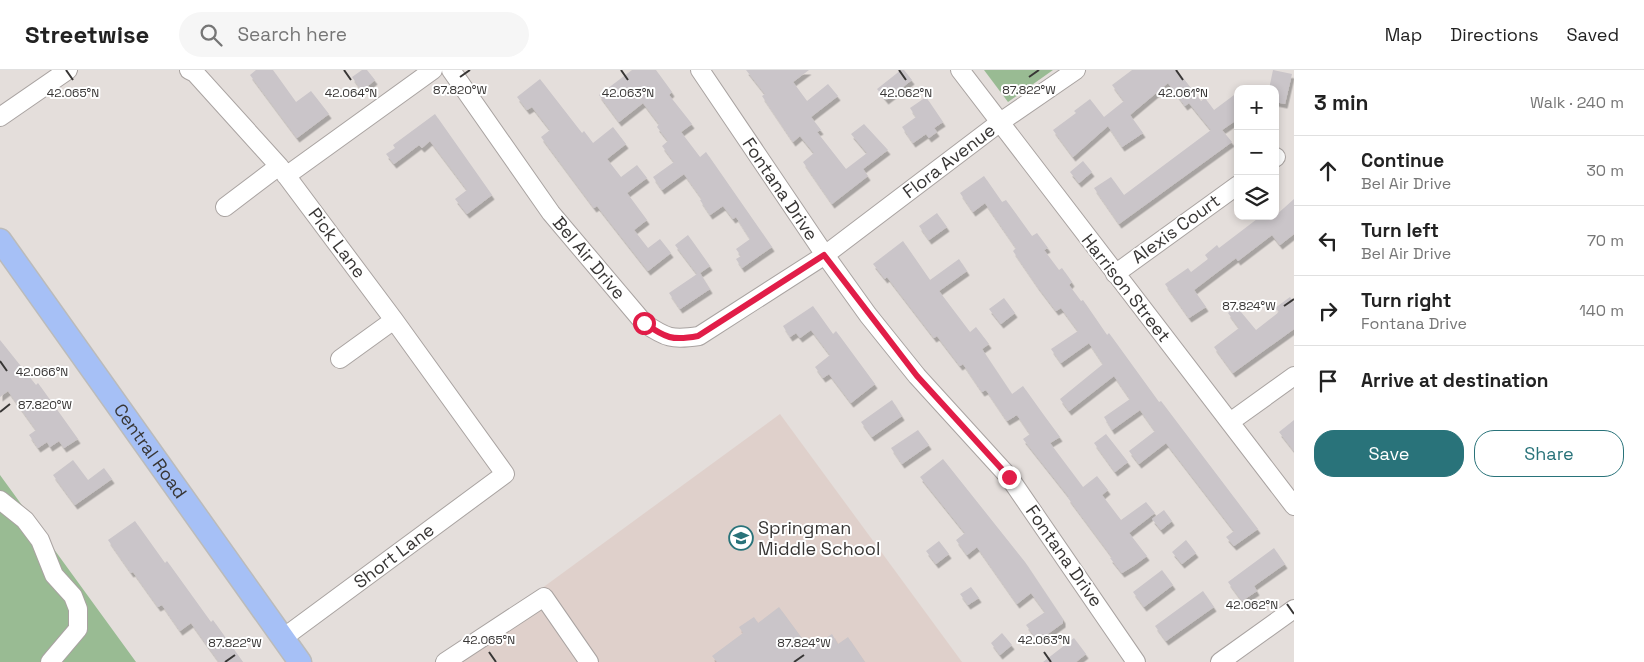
<!DOCTYPE html>
<html lang="en">
<head>
<meta charset="utf-8">
<style>
	:root { --surface:#fff; --page:#f6f6f6; --text:#222; --muted:#767676; --line:#e0e0e0; --accent:#29737a }
	body { margin:0; font-family:"Space Grotesk",sans-serif; background:var(--page); color:var(--text) }
	.controls { position:absolute; right:15px; top:15px; display:grid; overflow:hidden; border-radius:10px; box-shadow:0 2px 8px #0003 }
	.controls button { width:45px; height:45px; display:grid; place-items:center; padding:0; border:0; border-bottom:1px solid var(--line); background:var(--surface); color:var(--text); font:25px sans-serif }
	.stop { position:absolute; width:15px; height:15px; margin:-11px; border:4px solid #e11d48; border-radius:50%; background:#fff }
	.stop.end { background:#e11d48; border-color:#fff; box-shadow:0 1px 5px #0008 }
	.list { margin:0; padding:0; list-style:none }
	h2 { display:flex; justify-content:space-between; align-items:center; height:65px; margin:0; padding:0 20px; font-size:21px }
	h2 small { font-size:16px; font-weight:400; color:var(--muted) }
	.list li { display:grid; grid-template-columns:32px 1fr auto; gap:15px; align-items:center; box-sizing:border-box; height:70px; padding:0 20px; border-top:1px solid var(--line) }
	.list b { display:block; font-size:19px; white-space:nowrap }
	.list p { margin:0; font-size:16px; white-space:nowrap; color:var(--muted) }
	.list em { font-size:16px; font-style:normal; color:var(--muted) }
	.actions { display:flex; gap:10px; padding:15px 20px }
	.actions a { flex:1; padding:11px 0; border:1px solid var(--accent); border-radius:20px; text-align:center; font-size:18px; color:var(--accent) }
	.actions .main { background:var(--accent); color:#fff }
	.icon { flex:none; width:28px; height:28px; fill:none; stroke:currentColor; stroke-width:2; stroke-linecap:round; stroke-linejoin:round }
	.map { position:relative; flex:none; width:1294px; height:592px; overflow:hidden }
	header { display:flex; align-items:center; gap:30px; box-sizing:border-box; height:70px; padding:0 25px; background:var(--surface); border-bottom:1px solid var(--line) }
	header strong { font-size:24px }
	nav { display:flex; gap:28px; margin-inline-start:auto; font-size:18px }
	.search { width:350px; height:45px; background:var(--page); display:flex; align-items:center; gap:12px; box-sizing:border-box; padding:0 18px; border-radius:28px; color:var(--muted); font-size:19px }
	main { display:flex }
	aside { flex:1; background:var(--surface) }
	.map>svg:first-child { display:block }
	.built { fill:#dfd0cb }
	.green { fill:#99bb93 }
	.building { fill:#cac5c9; filter:url(#shadow) }
	.lines { fill:none; stroke-linecap:round; stroke-linejoin:round }
	.minor-casing { stroke:#a9a3a1; stroke-width:20 }
	.major-casing { stroke:#bbbbba; stroke-width:25 }
	.minor { stroke:#fff; stroke-width:18 }
	.major { stroke:#a6c0f6; stroke-width:22 }
	.route { stroke:#e11d48; stroke-width:6 }
	.ticks { fill:none; stroke:#383635; stroke-width:2 }
	.labels { text-anchor:middle; stroke-width:4; stroke-linejoin:round; paint-order:stroke }
	.street-label { font-size:18px; fill:#383635; stroke:#fff }
	.poi-label { font-size:18px; fill:#383635; stroke:#fff; text-anchor:start }
	.ticks-label { font-size:12px; text-anchor:middle; fill:#383635; stroke:#fff; stroke-width:4; stroke-linejoin:round; paint-order:stroke }
</style>
</head>
<body>
<header>
<strong>Streetwise</strong>
<div class="search"><svg class="icon" aria-label="search" viewBox="0 0 24 24"><circle cx="10" cy="10" r="6"/><path d="M15 15l6 6"/></svg>Search here</div>
<nav><a>Map</a><a>Directions</a><a>Saved</a></nav>
</header>
<main>
<div class="map">
<svg width="1294" height="592" viewBox="0 0 1294 592">
	<defs>
		<filter id="shadow"><feDropShadow dx="2.5" dy="4.5" stdDeviation="0" flood-color="#0004"/></filter>
	</defs>
	<rect width="100%" height="100%" fill="#e4dedb"/>
	<path class="built" d="M 780,344 L 962,592 L 441,592 Z"/>
	<path class="green" d="M 984,0 L 1053,0 L 1008,32 Z
		M 0,405 L 136,592 L 0,592 Z"/>
	<path class="building" d="M 256,0 L 273,0 L 296,32 L 311,21 L 329,44 L 297,68 L 250,5 Z
		M 362,0 L 367,0 L 375,10 L 362,21 L 352,7 Z
		M 632,0 L 656,0 L 672,22 L 669,25 L 692,54 L 681,62 L 700,87 L 706,82 L 772,177 L 742,198 L 736,189 L 741,186 L 736,179 L 750,169 L 736,147 L 733,149 L 723,136 L 710,145 L 700,130 L 702,129 L 684,104 L 662,120 L 653,107 L 674,92 L 662,76 L 668,71 L 657,57 L 659,54 L 643,33 L 619,52 L 599,25 Z
		M 746,0 L 809,0 L 793,12 L 807,31 L 828,14 L 838,26 L 811,47 L 821,60 L 817,62 L 846,99 L 867,83 L 851,64 L 864,54 L 888,80 L 863,99 L 868,106 L 832,134 L 803,92 L 814,83 L 800,66 L 793,72 L 762,26 L 765,24 Z
		M 901,0 L 904,0 L 912,10 L 886,30 L 877,19 Z
		M 1132,0 L 1177,0 L 1201,31 L 1205,28 L 1214,40 L 1238,22 L 1238,49 L 1222,60 L 1232,72 L 1119,154 L 1094,118 L 1111,107 L 1124,125 L 1211,60 L 1189,33 L 1185,36 L 1168,13 L 1130,45 L 1143,63 L 1122,77 L 1108,56 L 1073,87 L 1053,60 L 1076,43 L 1074,41 L 1090,29 L 1104,47 L 1124,31 L 1112,15 Z
		M 1273,0 L 1292,4 L 1285,34 L 1275,32 L 1275,19 L 1269,19 Z
		M 540,9 L 582,63 L 584,61 L 593,73 L 613,57 L 626,74 L 607,89 L 621,107 L 637,95 L 647,108 L 627,123 L 647,150 L 634,160 L 648,178 L 660,169 L 671,183 L 648,201 L 597,136 L 594,138 L 541,67 L 550,60 L 532,37 L 527,40 L 517,27 Z
		M 926,27 L 943,52 L 934,58 L 937,62 L 929,68 L 926,64 L 913,73 L 902,57 L 916,47 L 910,38 Z
		M 435,44 L 492,125 L 467,144 L 455,129 L 467,120 L 430,71 L 422,78 L 419,75 L 394,94 L 386,84 L 395,78 L 393,75 Z
		M 1083,91 L 1092,102 L 1079,113 L 1070,102 Z
		M 984,106 L 1002,132 L 1006,130 L 1032,166 L 1037,163 L 1048,178 L 1044,180 L 1059,200 L 1062,198 L 1072,212 L 1069,215 L 1081,231 L 1083,230 L 1107,265 L 1109,263 L 1159,332 L 1161,331 L 1258,459 L 1234,476 L 1226,467 L 1234,461 L 1166,373 L 1139,394 L 1129,381 L 1155,361 L 1140,340 L 1112,360 L 1104,347 L 1130,329 L 1114,306 L 1069,341 L 1060,329 L 1103,294 L 1089,273 L 1061,293 L 1051,279 L 1078,261 L 1061,238 L 1056,241 L 1037,216 L 1013,181 L 1016,178 L 985,133 L 973,142 L 960,123 Z
		M 1294,129 L 1294,164 L 1280,175 L 1272,165 L 1238,191 L 1236,188 L 1194,220 L 1206,237 L 1189,248 L 1165,214 L 1188,198 L 1191,202 L 1208,189 L 1205,185 L 1217,175 L 1219,178 L 1261,146 L 1275,146 Z
		M 937,143 L 947,157 L 929,170 L 919,156 Z
		M 688,165 L 710,196 L 700,203 L 710,219 L 680,239 L 669,223 L 697,204 L 675,175 Z
		M 903,171 L 930,210 L 959,189 L 967,201 L 939,221 L 970,262 L 976,257 L 989,274 L 982,279 L 1012,324 L 1023,316 L 1043,344 L 1060,367 L 1050,373 L 1083,417 L 1097,406 L 1108,420 L 1102,425 L 1121,450 L 1146,432 L 1155,443 L 1129,463 L 1147,486 L 1135,495 L 1122,503 L 1110,488 L 1112,487 L 1068,428 L 1069,427 L 1023,369 L 1030,364 L 1017,345 L 1007,351 L 986,320 L 982,322 L 963,294 L 960,296 L 937,266 L 934,268 L 887,207 L 885,209 L 873,194 Z
		M 1290,227 L 1294,233 L 1294,259 L 1233,303 L 1214,277 L 1239,258 L 1228,243 L 1236,236 L 1256,260 L 1279,242 L 1275,238 Z
		M 1004,228 L 1015,243 L 1001,254 L 989,239 Z
		M 813,236 L 833,264 L 836,261 L 875,314 L 851,333 L 829,304 L 823,308 L 815,297 L 830,285 L 811,260 L 800,268 L 796,263 L 790,267 L 783,256 Z
		M 0,270 L 36,315 L 38,313 L 78,369 L 64,378 L 59,371 L 50,377 L 47,372 L 38,378 L 29,365 L 36,360 L 8,321 L 0,327 Z
		M 892,330 L 902,346 L 872,367 L 861,352 Z
		M 1294,350 L 1294,381 L 1279,362 Z
		M 918,360 L 929,375 L 902,394 L 891,378 Z
		M 1106,364 L 1128,392 L 1115,402 L 1094,373 Z
		M 943,389 L 1025,492 L 1063,549 L 1063,553 L 1038,571 L 1026,555 L 1045,542 L 1031,523 L 1017,534 L 977,477 L 967,485 L 956,470 L 965,463 L 920,407 Z
		M 73,390 L 88,410 L 104,398 L 112,409 L 75,435 L 53,405 Z
		M 1164,440 L 1172,451 L 1161,460 L 1152,449 Z
		M 135,451 L 165,493 L 167,491 L 211,552 L 213,550 L 243,592 L 219,592 L 191,553 L 180,561 L 162,535 L 158,537 L 133,502 L 131,503 L 108,470 Z
		M 1186,470 L 1196,483 L 1182,494 L 1172,482 Z
		M 939,471 L 949,484 L 936,494 L 926,481 Z
		M 1274,478 L 1285,494 L 1254,516 L 1257,521 L 1242,531 L 1228,512 Z
		M 1162,500 L 1173,515 L 1144,537 L 1133,522 Z
		M 971,517 L 979,528 L 968,535 L 960,524 Z
		M 1203,521 L 1214,537 L 1166,571 L 1155,556 Z
		M 779,537 L 810,579 L 832,564 L 838,574 L 848,567 L 865,592 L 717,592 L 712,586 L 743,563 L 739,557 L 754,547 L 758,553 Z
		M 1002,563 L 1012,575 L 1000,585 L 991,573 Z
		M 1074,568 L 1086,584 L 1076,592 L 1043,592 Z"/>
	<g class="lines">
		<g class="minor-casing">
			<path id="minor" d="M 189,0 L 195,3 L 279,96 L 394,250 L 505,404 L 283,568
				M 451,0 L 551,143 L 644,253 C 666,268 672,270 699,266 L 825,185 L 999,53 L 1076,0
				M 700,0 L 825,185 L 868,245 L 917,306 L 1009,407 L 1136,592
				M 960,0 L 1294,436
				M 0,47 L 68,0
				M 1275,88 L 1276,87
				M 286,106 L 433,0
				M 225,137 L 279,96
				M 1115,204 L 1238,115
				M 340,289 L 394,250
				M 1230,352 L 1294,306
				M 0,430 L 25,450 L 40,470 L 54,505 L 73,526 L 78,539 L 78,559 L 50,592
				M 445,592 L 544,527 L 589,592
				M 1220,592 L 1294,539"/>
		</g>
		<g class="major-casing">
			<g id="major">
				<path id="s1" d="M 0,170 L 300,592"/>
			</g>
		</g>
		<use href="#minor" class="minor"/>
		<use href="#major" class="major"/>
	</g>
	<g class="lines">
		<path class="route" d="M 644,253 C 666,268 672,271 698,266 L 824,185 L 917,306 L 1009,407"/>
	</g>
	<path class="ticks" d="M 66,0 L 73,10M 344,0 L 351,10M 621,0 L 628,10M 899,0 L 906,10M 1176,0 L 1183,10M 460,7 L 470,0M 1029,7 L 1039,0M 1284,236 L 1294,229M 0,291 L 7,301M 0,342 L 10,334M 1287,534 L 1294,544M 489,582 L 496,592M 1044,582 L 1051,592M 225,592 L 235,585M 794,592 L 804,585"/>
	<defs>
		<g id="school-ring" transform="scale(1.25)"><circle r="9.5" fill="#fff" stroke="#29737a" stroke-width="1.5"/><path d="M0-5L7-2L0 1L-7-2ZM-4 1L0 2.5L4 1V4Q0 6-4 4Z" fill="#29737a"/></g>
	</defs>
	<g fill-rule="evenodd">
		<use href="#school-ring" x="741" y="468"/>
	</g>
	<g class="labels">
		<g class="street-label">
			<text transform="translate(949 91) rotate(-37)" y="6">Flora Avenue</text>
			<text transform="translate(780 119) rotate(56)" y="6">Fontana Drive</text>
			<text transform="translate(1176 159) rotate(-36)" y="6">Alexis Court</text>
			<text transform="translate(337 173) rotate(53)" y="6">Pick Lane</text>
			<text transform="translate(589 188) rotate(50)" y="6">Bel Air Drive</text>
			<text transform="translate(1126 218) rotate(52)" y="6">Harrison Street</text>
			<text dy="6" stroke="none"><textPath href="#s1" startOffset="259">Central Road</textPath></text>
			<text transform="translate(394 486) rotate(-37)" y="6">Short Lane</text>
			<text transform="translate(1064 486) rotate(55)" y="6">Fontana Drive</text>
		</g>
		<g class="poi-label">
			<text x="758" y="464">Springman<tspan x="758" dy="21">Middle School</tspan></text>
		</g>
	</g>
	<g class="ticks-label">
		<text x="460" y="24">87.820°W</text>
		<text x="1029" y="24">87.822°W</text>
		<text x="73" y="27">42.065°N</text>
		<text x="351" y="27">42.064°N</text>
		<text x="628" y="27">42.063°N</text>
		<text x="906" y="27">42.062°N</text>
		<text x="1183" y="27">42.061°N</text>
		<text x="1249" y="240">87.824°W</text>
		<text x="42" y="306">42.066°N</text>
		<text x="45" y="339">87.820°W</text>
		<text x="1252" y="539">42.062°N</text>
		<text x="489" y="574">42.065°N</text>
		<text x="1044" y="574">42.063°N</text>
		<text x="235" y="577">87.822°W</text>
		<text x="804" y="577">87.824°W</text>
	</g>
</svg>
<div class="controls">
<button>+</button>
<button>−</button>
<button><svg class="icon" aria-label="layers" viewBox="0 0 24 24"><path d="M12 4l9 5-9 5-9-5zM3 14l9 5 9-5"/></svg></button>
</div>
<div class="stop" style="left:644px;top:253px"></div>
<div class="stop end" style="left:1009px;top:407px"></div>
</div>
<aside>
<h2>3 min<small>Walk · 240 m</small></h2>
<ul class="list">
<li><svg class="icon" aria-label="ahead" viewBox="0 0 24 24"><path d="M12 20V5M6 11l6-6 6 6"/></svg><div><b>Continue</b><p>Bel Air Drive</p></div><em>30 m</em></li>
<li><svg class="icon" aria-label="left" viewBox="0 0 24 24"><path d="M17 20v-9H6M10 6l-5 5 5 5"/></svg><div><b>Turn left</b><p>Bel Air Drive</p></div><em>70 m</em></li>
<li><svg class="icon" aria-label="right" viewBox="0 0 24 24"><path d="M7 20v-9h11M14 6l5 5-5 5"/></svg><div><b>Turn right</b><p>Fontana Drive</p></div><em>140 m</em></li>
<li><svg class="icon" aria-label="arrive" viewBox="0 0 24 24"><path d="M6 21V4h12l-3 4 3 4H6"/></svg><div><b>Arrive at destination</b></div></li>
</ul>
<div class="actions"><a class="main">Save</a><a>Share</a></div>
</aside>
</main>
</body>
</html>
